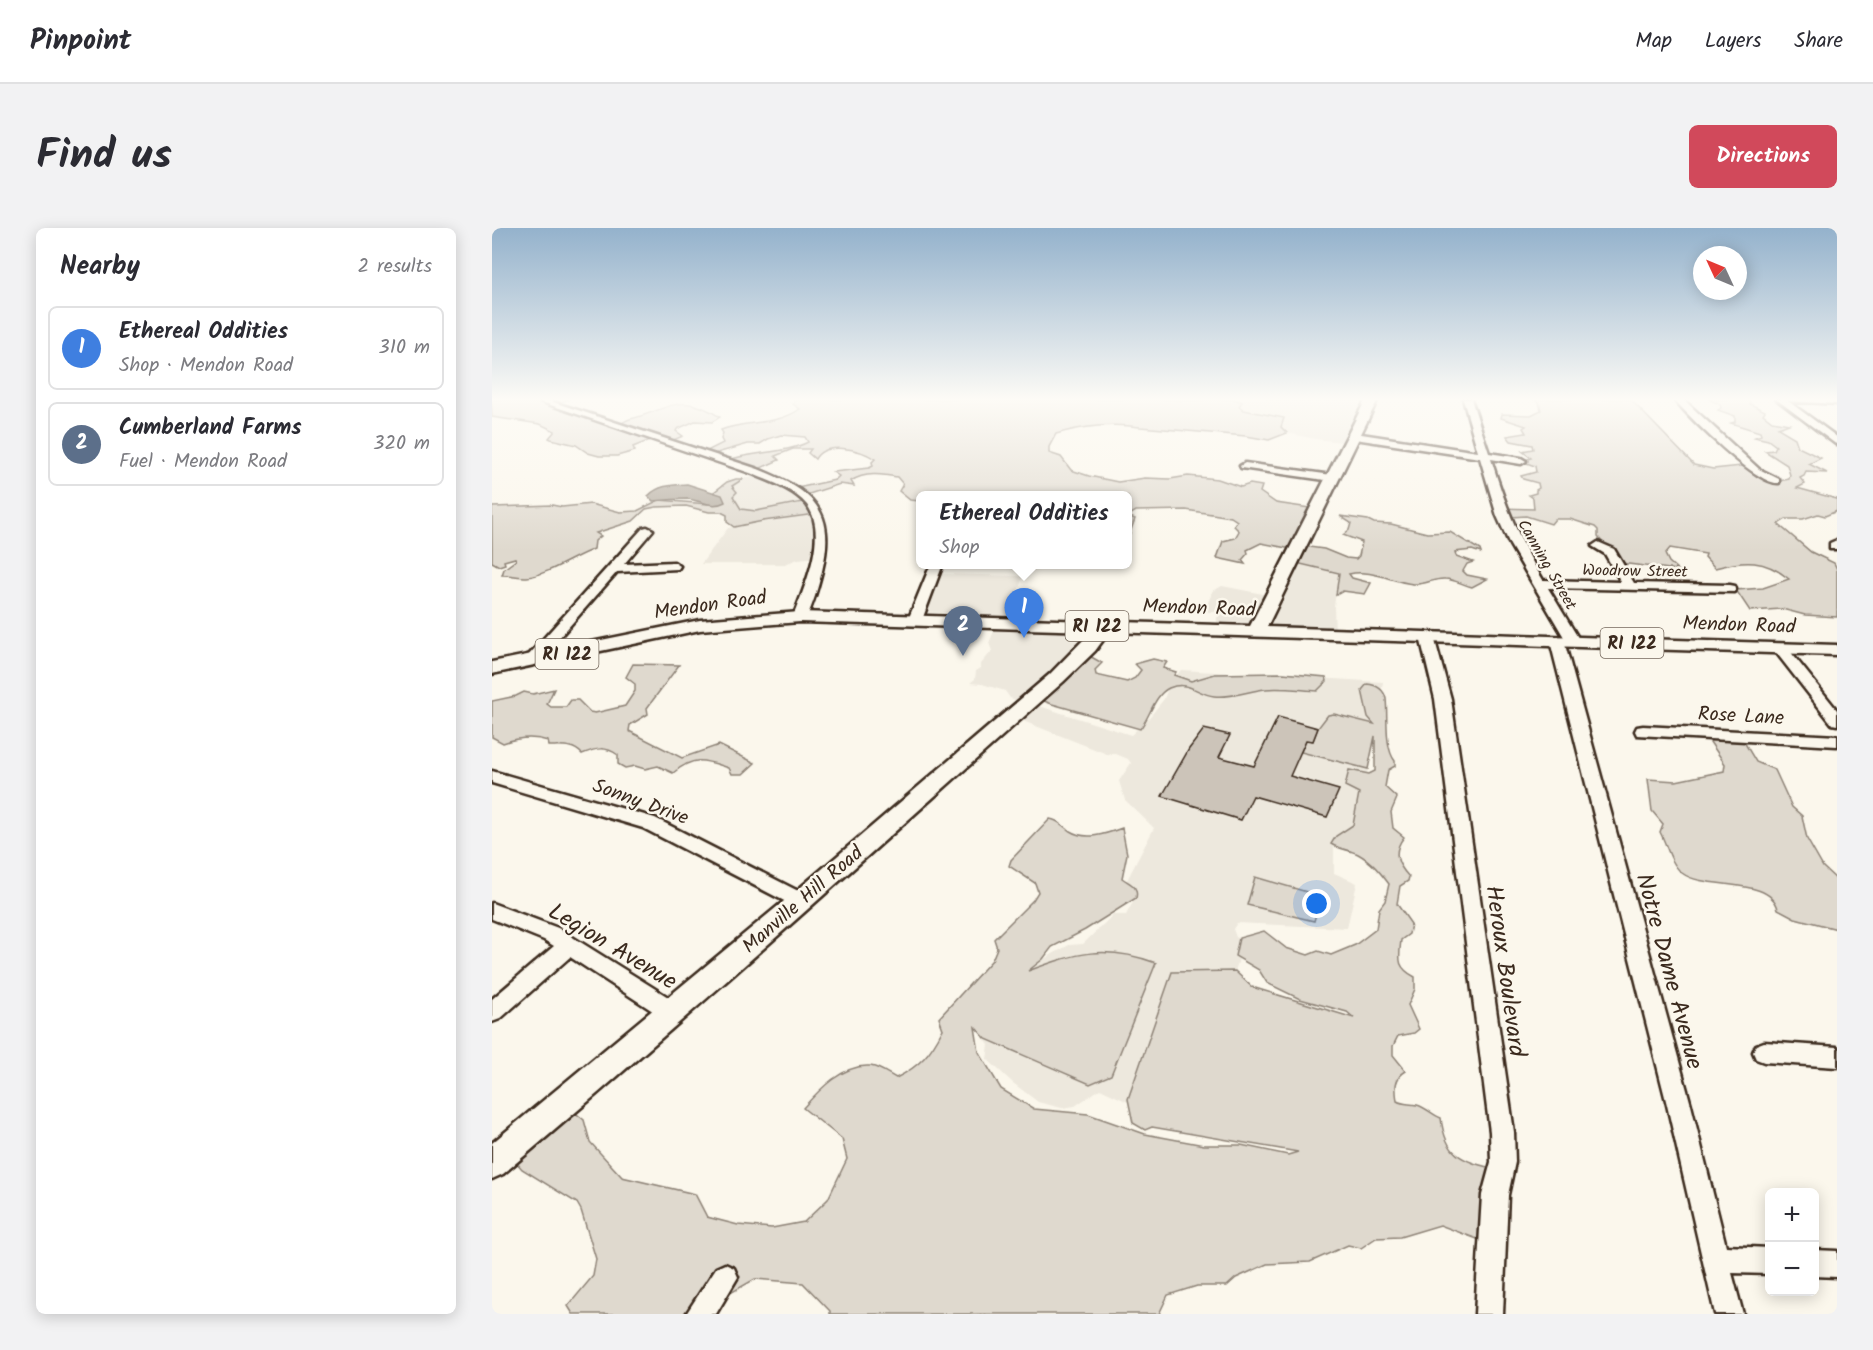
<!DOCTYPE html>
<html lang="en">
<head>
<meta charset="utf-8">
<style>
	:root { --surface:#fff; --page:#f2f2f3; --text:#2b2b33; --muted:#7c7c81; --line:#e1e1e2; --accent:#d1495b }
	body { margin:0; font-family:Kalam,sans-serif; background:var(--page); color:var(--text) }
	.controls { position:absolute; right:18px; bottom:18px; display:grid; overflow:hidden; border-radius:9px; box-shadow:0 3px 15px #0003 }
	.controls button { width:54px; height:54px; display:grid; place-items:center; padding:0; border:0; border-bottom:2px solid var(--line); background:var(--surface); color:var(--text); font:30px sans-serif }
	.compass { position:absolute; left:1201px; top:18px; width:54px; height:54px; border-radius:50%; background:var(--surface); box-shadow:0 3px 15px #0003; rotate:314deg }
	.you { position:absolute; left:825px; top:676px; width:21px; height:21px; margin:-15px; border:4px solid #fff; border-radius:50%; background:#1a73e8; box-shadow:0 0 0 9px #1a73e833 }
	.badge { display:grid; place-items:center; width:39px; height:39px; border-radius:50%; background:var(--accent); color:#fff; font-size:20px; font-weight:700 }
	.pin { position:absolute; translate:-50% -50px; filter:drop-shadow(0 2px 3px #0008) }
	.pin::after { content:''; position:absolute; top:32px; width:21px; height:18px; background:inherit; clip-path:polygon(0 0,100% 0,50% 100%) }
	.popup { position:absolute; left:424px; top:263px; width:216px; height:78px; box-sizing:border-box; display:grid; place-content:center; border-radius:9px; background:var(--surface); filter:drop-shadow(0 2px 4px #0005); font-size:20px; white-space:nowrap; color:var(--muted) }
	.popup b { font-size:22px; color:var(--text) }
	.popup::after { content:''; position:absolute; left:50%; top:100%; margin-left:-12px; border:12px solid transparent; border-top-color:var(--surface) }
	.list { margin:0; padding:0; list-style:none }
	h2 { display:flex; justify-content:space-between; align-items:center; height:78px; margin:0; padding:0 24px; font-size:26px }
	h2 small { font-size:20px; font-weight:400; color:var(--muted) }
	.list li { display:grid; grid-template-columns:39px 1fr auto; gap:18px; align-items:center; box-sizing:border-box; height:84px; margin:0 12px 12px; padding:0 12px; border:2px solid var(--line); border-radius:9px }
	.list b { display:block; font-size:22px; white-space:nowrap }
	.list p { margin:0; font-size:20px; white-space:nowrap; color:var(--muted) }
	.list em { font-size:20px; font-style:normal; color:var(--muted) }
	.map { position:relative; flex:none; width:1345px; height:1086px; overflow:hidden; border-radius:9px }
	header { display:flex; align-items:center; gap:36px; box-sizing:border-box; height:84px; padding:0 30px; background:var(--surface); border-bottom:2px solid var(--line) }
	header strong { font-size:28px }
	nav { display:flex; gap:33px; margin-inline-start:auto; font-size:21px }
	.intro { display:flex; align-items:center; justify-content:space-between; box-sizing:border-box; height:144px; padding:0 36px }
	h1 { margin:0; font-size:42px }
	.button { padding:15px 27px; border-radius:9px; background:var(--accent); color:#fff; font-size:21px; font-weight:700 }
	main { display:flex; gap:36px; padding:0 36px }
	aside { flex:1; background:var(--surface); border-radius:9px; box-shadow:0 3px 15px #0003 }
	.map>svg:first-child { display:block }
	.built { fill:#ede8dd }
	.green { fill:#dfd9ce; stroke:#8d8276; stroke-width:1.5 }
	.water { fill:#b6aea2; stroke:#85796d; stroke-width:1.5 }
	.building { fill:#ccc4b9; stroke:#3b2a1e; stroke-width:1.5 }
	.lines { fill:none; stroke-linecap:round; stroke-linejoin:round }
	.minor-casing { stroke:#3b2a1e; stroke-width:5 }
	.major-casing { stroke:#3b2a1e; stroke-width:5 }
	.minor { fill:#fbf7ec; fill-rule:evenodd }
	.major { fill:#fbf7ec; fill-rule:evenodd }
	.labels { text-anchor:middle; stroke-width:5; stroke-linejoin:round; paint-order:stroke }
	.far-street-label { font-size:16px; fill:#3b2a1e; stroke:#fbf7ec }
	.shield { fill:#fbf7ec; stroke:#75685c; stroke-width:1.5 }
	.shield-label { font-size:18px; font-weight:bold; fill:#3b2a1e }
	.street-label { font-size:20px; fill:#3b2a1e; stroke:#fbf7ec }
	.near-street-label { font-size:24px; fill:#3b2a1e; stroke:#fbf7ec }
</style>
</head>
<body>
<header>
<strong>Pinpoint</strong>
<nav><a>Map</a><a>Layers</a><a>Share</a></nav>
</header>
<div class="intro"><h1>Find us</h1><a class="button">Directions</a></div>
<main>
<aside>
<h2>Nearby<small>2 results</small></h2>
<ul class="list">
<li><span class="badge" style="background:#3f7fe0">1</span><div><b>Ethereal Oddities</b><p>Shop · Mendon Road</p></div><em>310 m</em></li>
<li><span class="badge" style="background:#5c6f8a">2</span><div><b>Cumberland Farms</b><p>Fuel · Mendon Road</p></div><em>320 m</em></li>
</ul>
</aside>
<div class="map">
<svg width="1345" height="1086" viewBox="0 0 1345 1086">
	<rect width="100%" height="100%" fill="#fbf7ec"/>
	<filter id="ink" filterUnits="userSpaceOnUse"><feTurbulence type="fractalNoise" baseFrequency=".0167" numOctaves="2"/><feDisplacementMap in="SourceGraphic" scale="12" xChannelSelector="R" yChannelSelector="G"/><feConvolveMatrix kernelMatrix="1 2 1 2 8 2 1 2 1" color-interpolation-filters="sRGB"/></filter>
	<g filter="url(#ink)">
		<path class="built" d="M 744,171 L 882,171 L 859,215 L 823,211 L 795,205 L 774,186 L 752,182 L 747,178 L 750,174 Z
			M 270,247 L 315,273 L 264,283 L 249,281 L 240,268 L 245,264 L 240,258 L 251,251 Z
			M 324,286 L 325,329 L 306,331 L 293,336 L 209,336 L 236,300 L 271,293 Z
			M 800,334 L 847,345 L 842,378 L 843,407 L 725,403 L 725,390 L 728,384 L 716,384 L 713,381 L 721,363 L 730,358 L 781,368 Z
			M 445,346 L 531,348 L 518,388 L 428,384 Z
			M 505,396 L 615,400 L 536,476 L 518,470 L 513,463 L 490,456 L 478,455 L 483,451 L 484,443 L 489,440 L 489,436 L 500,423 L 497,415 Z
			M 689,442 L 891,454 L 865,606 L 842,619 L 842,645 L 865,655 L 855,700 L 745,695 L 741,701 L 744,709 L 753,713 L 743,743 L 760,759 L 889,799 L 653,902 L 649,880 L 608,861 L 583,878 L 570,880 L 546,874 L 521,855 L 495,831 L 497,817 L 483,799 L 494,779 L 541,737 L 577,717 L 591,716 L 621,687 L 634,687 L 641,674 L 635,652 L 662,600 L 633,572 L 627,553 L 639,535 L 636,531 L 624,526 L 615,526 L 531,493 L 547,478 L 639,507 L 656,491 L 672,471 L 678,455 Z"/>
		<path class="green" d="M 0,171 L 78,171 L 63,176 C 75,180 115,197 125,196 C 129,196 134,192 138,191 C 177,182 188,162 228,189 L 220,194 L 203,193 L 185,201 L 184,203 L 191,208 L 179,213 L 163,210 L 141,219 L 143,223 L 125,228 L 107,228 L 96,225 L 84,217 L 59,211 L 57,210 L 63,203 L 48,196 L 0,189 Z
			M 316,171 L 679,171 C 701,176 733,166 750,174 L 747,178 L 752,182 L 792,190 L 789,199 L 795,205 L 777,212 L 754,208 L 648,199 C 621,195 590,198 564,206 L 557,219 L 557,225 L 569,229 L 579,242 L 597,248 L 626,254 L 653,250 L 678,251 L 696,248 L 726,251 L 749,259 L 758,256 L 770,258 L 768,264 L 784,275 L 825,281 L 809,318 L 832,321 L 854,330 L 864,331 L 867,328 L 870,314 L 851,307 L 857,302 L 859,295 L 848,288 L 876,292 L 882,295 L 899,296 L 935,305 L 958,304 L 988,322 L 989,325 L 980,322 L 963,324 L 964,328 L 981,334 L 975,336 L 971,343 L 975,347 L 995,351 L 980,359 C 972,357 961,351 953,351 C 942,350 933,357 921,356 C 898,353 879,341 857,346 L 860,350 L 879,355 L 873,366 L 851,363 L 844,367 L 847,345 L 800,334 L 805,322 L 769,315 L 755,322 L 756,325 L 750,332 L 753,336 L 725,330 L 731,313 L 743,310 L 747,303 L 742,298 L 745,293 L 739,289 L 694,282 L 644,283 L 639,286 L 638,289 L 643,291 L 636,310 L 636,268 L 428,268 L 428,273 L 418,272 L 407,263 L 411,256 L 405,249 C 390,246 373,244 359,253 L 362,258 L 348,256 L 311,268 L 300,261 L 343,252 L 347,248 L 341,244 L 377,240 L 381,238 L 380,234 L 383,231 C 368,221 333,213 323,231 L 316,225 L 319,221 L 301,221 L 283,228 L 287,232 L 262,243 L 233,233 C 259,223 293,226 316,214 L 313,209 L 289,207 L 276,211 L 268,216 L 256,216 L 218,227 L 211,225 L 231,215 L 229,211 L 231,205 L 229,202 C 254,192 284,198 308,181 L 301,176 L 303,172 Z
			M 1041,171 L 1138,171 L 1202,237 L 1221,241 L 1259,237 L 1287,253 L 1297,251 L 1298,247 L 1295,237 L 1273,223 L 1282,222 L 1284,218 L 1276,212 L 1263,209 L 1269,207 L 1268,204 L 1239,195 L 1243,194 L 1243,188 L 1226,182 L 1229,180 L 1228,176 L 1216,171 L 1257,171 L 1258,176 L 1273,183 L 1271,186 L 1280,193 L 1297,196 L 1286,200 L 1303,210 L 1306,219 L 1329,230 L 1317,236 L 1335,245 L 1314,244 L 1312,248 L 1308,250 L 1313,256 L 1305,260 L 1345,271 L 1345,283 L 1333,288 L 1326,286 L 1311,291 L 1294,291 L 1286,296 L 1319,324 L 1342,335 L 1345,341 L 1345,389 L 1313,387 L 1290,381 L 1258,383 L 1244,362 L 1271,360 L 1297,351 C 1273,331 1253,332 1223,340 L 1213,329 L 1214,326 L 1178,320 L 1173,326 L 1177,334 L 1186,342 L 1128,335 L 1106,309 L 1106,302 L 1103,299 L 1078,291 L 1063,291 L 1059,296 L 1034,288 L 1019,289 L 1009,280 L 1042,281 L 1041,270 L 1037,267 L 1044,265 L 1044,262 L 1047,260 L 1046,255 L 1031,251 L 1029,248 L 1044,244 L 1043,238 L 1029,233 L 1039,230 L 1030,223 L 1041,221 L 1040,217 L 1019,213 L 1015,208 L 1034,205 L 1031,200 L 1034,198 L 1009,190 L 1010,186 L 1039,187 L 1049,182 L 1047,174 Z
			M 244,251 L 251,251 L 240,258 L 245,264 L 241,268 L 249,281 L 264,283 L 315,273 L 324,286 L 271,293 L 242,299 L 235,294 L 235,287 L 229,284 L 217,284 L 194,278 L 164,279 L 154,281 L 141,293 L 104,305 L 109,308 L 103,313 L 102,321 C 83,328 55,347 35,349 C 27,349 18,347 10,347 L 12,341 L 24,332 L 23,330 L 12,333 L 13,336 L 7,338 L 0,334 L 0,279 L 60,277 L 70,279 L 99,276 L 128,284 L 145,283 L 167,272 L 216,276 L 229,269 L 222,264 L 235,254 Z
			M 594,426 L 610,435 L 603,442 L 604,447 L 635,454 L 643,450 L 649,442 L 643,436 L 661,431 L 675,434 L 671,440 L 684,444 L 682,447 L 699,453 L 723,446 L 791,445 L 834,449 L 835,453 L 825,463 C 808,462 789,459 773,461 C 756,463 739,470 722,468 C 705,466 697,452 677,460 C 662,467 658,489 648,501 L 560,476 L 544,470 Z
			M 141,436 L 187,437 L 155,480 L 156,486 L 138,497 L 137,503 L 190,530 L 227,517 L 263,535 L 251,546 L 240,546 L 237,540 C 212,532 203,527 181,545 L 166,538 L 153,541 L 143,538 L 133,540 L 126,536 L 126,527 C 113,518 105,520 90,526 C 81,516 70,518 57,518 L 56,513 C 41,508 25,510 11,515 L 0,509 L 0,473 L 24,468 L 32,464 L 41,466 L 62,461 L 55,476 L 59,479 L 74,479 L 79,472 L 86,472 L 98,484 L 103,485 L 133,478 L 143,463 L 143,456 L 134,449 Z
			M 875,456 C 885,457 892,461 894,471 C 896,489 892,519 903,533 L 903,538 L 896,542 L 893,559 L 905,570 L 899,584 L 901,600 L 912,609 C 900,624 905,636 917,649 L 916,653 L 908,658 L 905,676 L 919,696 L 917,706 L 909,712 C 907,731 904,739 923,749 L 923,761 L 916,777 L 927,801 L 922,805 L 906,808 L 901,818 L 901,827 L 914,843 C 902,850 903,860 905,873 C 912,877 917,875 925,877 C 933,879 941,887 949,890 C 954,932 974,933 1010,943 L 1001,1017 L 948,997 L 908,1009 L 884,1010 L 869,1020 L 856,1017 L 818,1034 L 775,1036 L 744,1050 L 735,1058 L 705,1058 L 676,1067 L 667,1086 L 338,1086 L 338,1083 L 311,1055 L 263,1051 L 233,1068 L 220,1086 L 81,1086 L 76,1078 L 101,1048 L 104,1031 L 89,982 L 85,975 L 30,941 L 18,927 L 76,879 L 92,892 L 98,914 L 130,949 L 203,966 L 215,989 L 246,997 L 280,1000 L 312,994 L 336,971 L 355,931 L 350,911 L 311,880 C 327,862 351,836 378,838 C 387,839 395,845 404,850 C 428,838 439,825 451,801 L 447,790 L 500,732 L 505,720 L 502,711 L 541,672 L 546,664 L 543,655 L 517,638 L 519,632 L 558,591 C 567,592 570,598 578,603 C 594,613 614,606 630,600 L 635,626 L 630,650 C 638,656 647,658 644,670 L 593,702 L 560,719 L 551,731 L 536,743 C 584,725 613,716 664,735 L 619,847 L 598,856 L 494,811 L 483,799 L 487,824 L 509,861 L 542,881 L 596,886 L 653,906 L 712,917 L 749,917 L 796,927 L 806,924 L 660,899 L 653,902 L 641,895 L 636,871 L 680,744 L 743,743 L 760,759 L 862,790 L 855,784 L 808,771 L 775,755 L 767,742 L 743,728 L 747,710 L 772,703 L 794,720 L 816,727 L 826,723 L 839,727 L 863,717 L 884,701 L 887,681 L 893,673 L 897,656 C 888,644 879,633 866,626 C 857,622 847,621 839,616 L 844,608 L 861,597 L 867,565 L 853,558 L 857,542 L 877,546 L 883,543 L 883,508 L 876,541 L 809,524 L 814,512 L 821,513 L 826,500 L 836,487 L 842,486 L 882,496 L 876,489 L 870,462 Z
			M 1216,511 L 1251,512 L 1264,534 L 1283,542 L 1300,579 L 1310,588 L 1315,611 L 1331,639 L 1345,652 L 1345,701 L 1303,690 L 1286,681 C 1278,648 1213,663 1190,645 C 1178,635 1175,617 1168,604 L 1171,596 L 1160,583 L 1156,551 L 1184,553 L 1232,543 L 1233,536 Z
			M 763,649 L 829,668 L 822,693 L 755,677 Z"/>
		<path class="water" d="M 195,256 L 230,267 L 233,274 C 220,281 208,272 195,271 C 184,271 172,272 161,273 L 156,268 C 167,257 180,257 195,256 Z"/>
		<path class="building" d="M 786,489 L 826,500 L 821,513 L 814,512 L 798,548 L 847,562 L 835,589 L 761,568 L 749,592 L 670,568 L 697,521 L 712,501 L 738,507 L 727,529 L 762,538 Z"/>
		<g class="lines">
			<g class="minor-casing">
				<path id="minor" d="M 41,171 L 52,171 L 266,241 C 320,263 345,281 330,343 C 326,359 321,378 313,392 L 303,392 L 301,389 C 312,360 337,306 315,277 C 302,261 277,253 258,245 Z
					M 971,171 L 979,171 L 997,225 L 1029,230 L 1034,233 L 1029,236 L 999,231 C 1014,279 1026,310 1051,352 L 1129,354 L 1113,326 L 1100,318 L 1106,314 L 1122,321 L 1142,355 L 1238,357 L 1243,358 L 1244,361 L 1243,364 L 1056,360 L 1088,413 L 1086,416 L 1076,416 L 1018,317 L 1005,288 L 988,230 L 863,211 L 858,208 L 863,205 L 986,224 Z
					M 1182,171 L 1191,171 L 1267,241 L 1287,251 L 1287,255 C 1266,258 1197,189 1182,171 Z
					M 1284,171 L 1345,171 L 1345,176 L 1296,173 L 1345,209 L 1345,217 Z
					M 753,235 L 840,247 L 845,250 L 840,253 L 749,240 L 748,238 Z
					M 155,299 L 161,302 L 132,336 L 182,334 L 188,338 L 186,341 L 125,344 L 45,435 L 35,435 L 33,432 L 35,429 L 151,300 Z
					M 1345,312 L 1345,321 L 1338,321 L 1338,315 Z
					M 439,336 L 451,336 L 430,392 L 428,395 L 418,395 L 416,392 Z
					M 935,405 L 942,409 L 959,471 L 1022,904 L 1023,934 L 1016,967 L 1011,1086 L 983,1086 L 990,967 L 999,934 L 998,904 L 943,471 L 928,409 Z
					M 1065,409 L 1072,413 L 1199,877 L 1234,1018 L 1278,1020 L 1278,1046 L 1240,1045 L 1251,1086 L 1223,1086 L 1175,877 L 1058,413 Z
					M 1288,416 L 1293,417 L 1345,482 L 1345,497 L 1340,496 L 1283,423 L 1281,420 L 1283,417 Z
					M 1151,498 L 1345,508 L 1345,518 L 1145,507 L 1143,503 L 1145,499 Z
					M 0,543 L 163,590 L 316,668 L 319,673 L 316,678 L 309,681 L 302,678 L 151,600 L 0,555 Z
					M 0,675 L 66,700 L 189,777 L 192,784 L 189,791 L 181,794 L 173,791 L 78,729 L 8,791 L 0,794 L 0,771 L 62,718 L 52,712 L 0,691 Z
					M 1272,814 L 1345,819 L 1345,839 L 1272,834 L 1264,831 L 1261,824 L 1264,817 Z
					M 1322,1022 L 1345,1023 L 1345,1049 L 1322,1048 Z
					M 233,1036 L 242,1040 L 246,1049 L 224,1086 L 194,1086 L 224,1040 Z"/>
			</g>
			<g class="major-casing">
				<path id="major" d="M 874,171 L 886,171 L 775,399 L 1345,417 L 1345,427 L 617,404 L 603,423 L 571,454 C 385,619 201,786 11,946 L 0,951 L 0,915 L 309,659 L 558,446 L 600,403 L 308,394 L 208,402 L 0,446 L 0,434 L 208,392 L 308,384 L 758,398 Z"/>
			</g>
			<use href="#minor" class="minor"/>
			<use href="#major" class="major"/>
		</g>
	</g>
	<linearGradient id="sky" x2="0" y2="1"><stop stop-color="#94b2cc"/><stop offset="0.53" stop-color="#fdfbf6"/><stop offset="1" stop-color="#fdfbf6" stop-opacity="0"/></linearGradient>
	<rect width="1345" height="323" fill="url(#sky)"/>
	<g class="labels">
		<g class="far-street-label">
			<text transform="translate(1056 336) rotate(60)" y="6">Canning Street</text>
			<text transform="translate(1143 342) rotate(1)" y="6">Woodrow Street</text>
		</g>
		<g class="shield">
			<rect x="573.5" y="383" width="63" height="30" rx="4.5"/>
			<rect x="1108.5" y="400" width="63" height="30" rx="4.5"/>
			<rect x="43.5" y="411" width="63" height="30" rx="4.5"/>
		</g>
		<g class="shield-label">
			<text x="605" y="404">RI 122</text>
			<text x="1140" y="421">RI 122</text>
			<text x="75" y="432">RI 122</text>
		</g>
		<g class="street-label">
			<text transform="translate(218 376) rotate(-8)" y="7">Mendon Road</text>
			<text transform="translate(707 379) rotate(2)" y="7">Mendon Road</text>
			<text transform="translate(1247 396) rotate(2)" y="7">Mendon Road</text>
			<text transform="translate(1249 487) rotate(3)" y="7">Rose Lane</text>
			<text transform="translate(149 573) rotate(20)" y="7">Sonny Drive</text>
			<text transform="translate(310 671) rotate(-41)" y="7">Manville Hill Road</text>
		</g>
		<g class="near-street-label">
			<text transform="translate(121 718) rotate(31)" y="8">Legion Avenue</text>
			<text transform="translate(1014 743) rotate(82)" y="8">Heroux Boulevard</text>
			<text transform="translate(1178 743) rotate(75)" y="8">Notre Dame Avenue</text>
		</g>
	</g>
</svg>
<div class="controls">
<button>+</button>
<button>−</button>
</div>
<svg class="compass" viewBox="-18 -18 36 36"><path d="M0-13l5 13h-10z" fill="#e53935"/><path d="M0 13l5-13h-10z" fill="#7c7c81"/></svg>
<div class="you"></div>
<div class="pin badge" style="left:532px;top:410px;background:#3f7fe0">1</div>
<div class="popup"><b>Ethereal Oddities</b>Shop</div>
<div class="pin badge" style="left:471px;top:428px;background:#5c6f8a">2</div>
</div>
</main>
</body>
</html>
